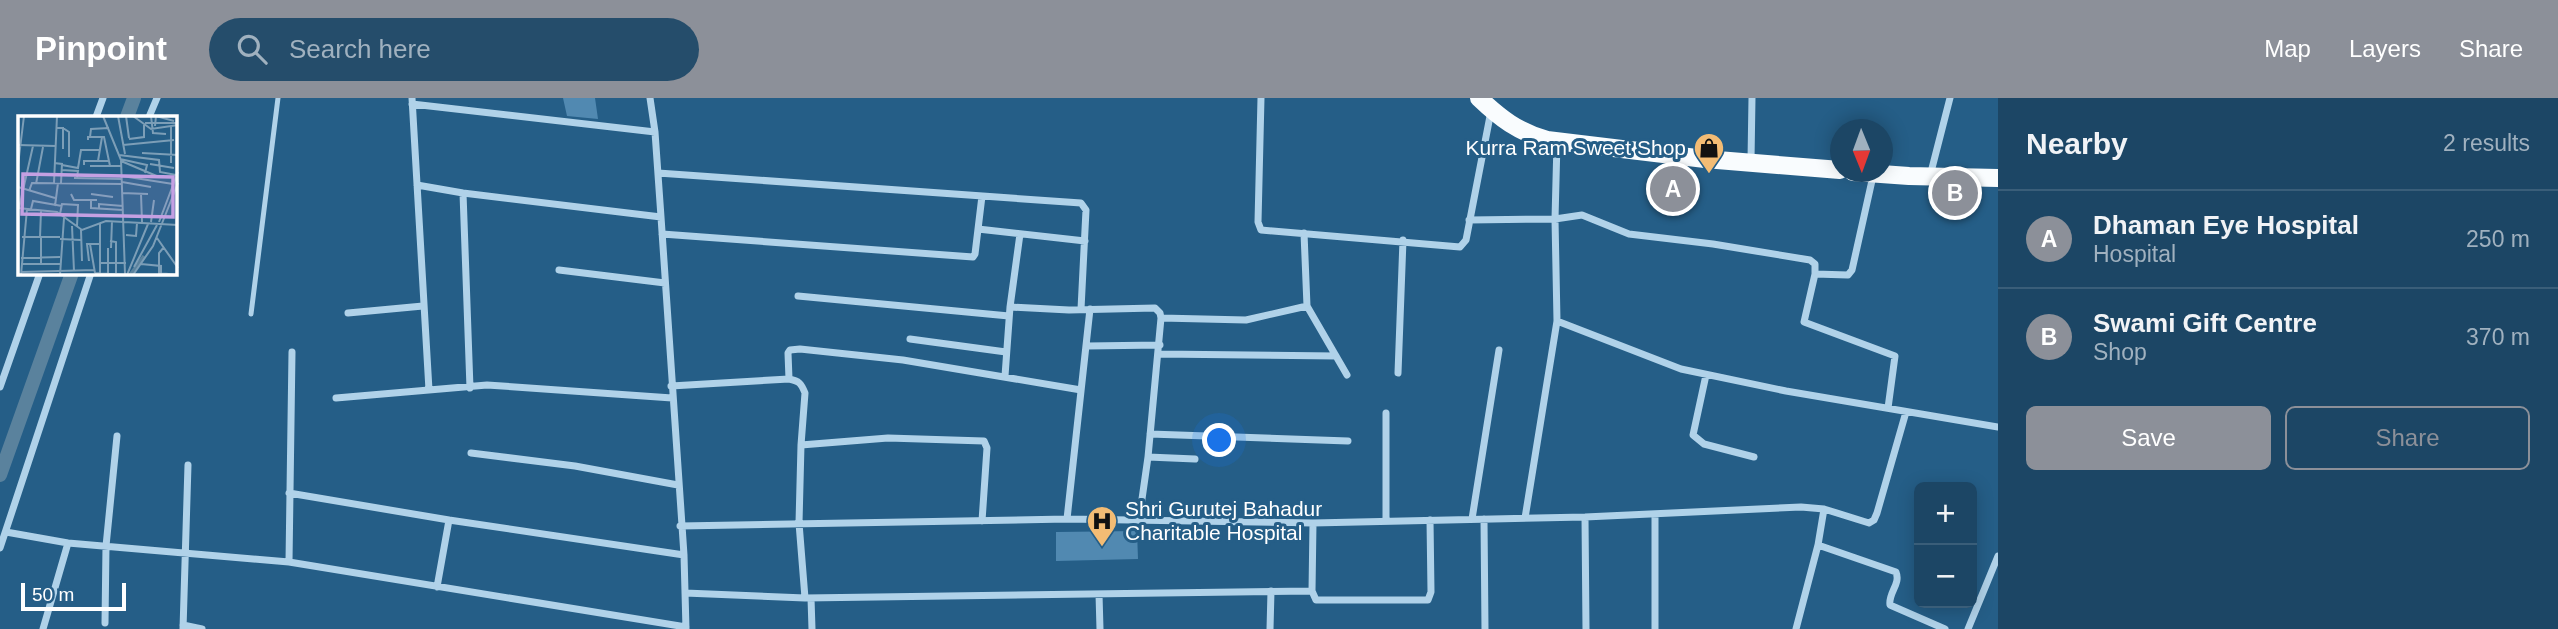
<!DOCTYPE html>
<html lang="en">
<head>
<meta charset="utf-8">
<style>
	:root { --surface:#1c4665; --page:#254d6b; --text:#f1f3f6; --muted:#a0b1bf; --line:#3a5e79; --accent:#8c9099 }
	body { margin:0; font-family:Arial,sans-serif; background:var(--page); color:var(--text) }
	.controls { position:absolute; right:21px; bottom:21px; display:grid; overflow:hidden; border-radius:10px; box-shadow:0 4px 18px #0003 }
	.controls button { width:63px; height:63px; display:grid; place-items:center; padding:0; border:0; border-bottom:2px solid var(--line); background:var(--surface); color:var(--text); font:35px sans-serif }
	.compass { position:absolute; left:1830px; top:21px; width:63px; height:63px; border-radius:50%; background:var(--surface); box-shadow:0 4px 18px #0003; rotate:179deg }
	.scale { position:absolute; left:21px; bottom:18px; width:105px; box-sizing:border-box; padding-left:7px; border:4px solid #fff; border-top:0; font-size:19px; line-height:24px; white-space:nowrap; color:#fff; -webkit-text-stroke:5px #255e87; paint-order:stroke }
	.you { position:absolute; left:1220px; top:343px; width:24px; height:24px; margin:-18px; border:5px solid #fff; border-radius:50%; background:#1a73e8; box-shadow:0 0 0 10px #1a73e833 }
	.badge { display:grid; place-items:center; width:46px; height:46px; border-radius:50%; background:var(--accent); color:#fff; font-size:23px; font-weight:700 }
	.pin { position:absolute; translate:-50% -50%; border:4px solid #fff; box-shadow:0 2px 7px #0006 }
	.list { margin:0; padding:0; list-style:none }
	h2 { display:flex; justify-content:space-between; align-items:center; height:91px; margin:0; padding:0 28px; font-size:30px }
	h2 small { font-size:23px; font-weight:400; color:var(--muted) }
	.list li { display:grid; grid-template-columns:46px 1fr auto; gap:21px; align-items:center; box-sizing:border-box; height:98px; padding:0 28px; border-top:2px solid var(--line) }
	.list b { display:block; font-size:26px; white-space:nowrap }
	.list p { margin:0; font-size:23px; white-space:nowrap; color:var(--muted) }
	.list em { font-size:23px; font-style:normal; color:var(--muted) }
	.actions { display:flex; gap:14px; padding:21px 28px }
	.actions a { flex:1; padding:16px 0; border:2px solid var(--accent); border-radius:10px; text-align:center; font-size:24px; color:var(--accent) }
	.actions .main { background:var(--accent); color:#fff }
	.icon { flex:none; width:38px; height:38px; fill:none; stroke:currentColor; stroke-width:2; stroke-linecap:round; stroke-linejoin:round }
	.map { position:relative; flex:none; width:1998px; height:531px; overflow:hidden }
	header { display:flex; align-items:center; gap:42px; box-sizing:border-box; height:98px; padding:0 35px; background:var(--accent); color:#fff }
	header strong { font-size:33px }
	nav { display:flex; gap:38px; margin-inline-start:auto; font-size:24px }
	.search { width:490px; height:63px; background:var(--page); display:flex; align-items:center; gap:18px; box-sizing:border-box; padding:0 24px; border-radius:38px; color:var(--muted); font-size:26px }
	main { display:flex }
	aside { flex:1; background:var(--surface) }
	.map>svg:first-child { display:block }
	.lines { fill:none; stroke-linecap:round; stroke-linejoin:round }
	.canal { stroke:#5a829d; stroke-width:14 }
	.building { fill:#5189b1 }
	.service { stroke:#b0d2e9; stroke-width:5 }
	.minor { stroke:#b0d2e9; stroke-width:7 }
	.trunk { stroke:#f9fcfe; stroke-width:18 }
	.labels { text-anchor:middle; stroke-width:6; stroke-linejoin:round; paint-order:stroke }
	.poi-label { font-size:21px; fill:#fff; stroke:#255e87; text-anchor:end }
	.inset-river { fill:none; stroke:#5a829d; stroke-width:3.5 }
	.inset-road { fill:none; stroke:#7c9eb7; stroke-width:2 }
	.view { fill:#c4a0e2; fill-opacity:0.15; stroke:#c4a0e2; stroke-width:3.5 }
	.inset-edge { fill:none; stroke:#fff; stroke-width:3.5 }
</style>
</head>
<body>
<header>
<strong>Pinpoint</strong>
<div class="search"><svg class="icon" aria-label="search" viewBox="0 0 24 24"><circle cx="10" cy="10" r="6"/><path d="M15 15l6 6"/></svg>Search here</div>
<nav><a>Map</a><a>Layers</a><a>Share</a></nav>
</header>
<main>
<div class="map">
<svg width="1998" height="531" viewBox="0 0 1998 531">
	<rect width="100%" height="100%" fill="#255e87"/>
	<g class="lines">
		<path class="canal" d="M 127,19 L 134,0
			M 0,377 L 72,175"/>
	</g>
	<path class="building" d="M 563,0 L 595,0 L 598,21 L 567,18 Z
		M 1667,75 L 1686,79 L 1681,110 L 1661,107 Z
		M 1137,433 L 1138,461 L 1056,463 L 1056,434 Z"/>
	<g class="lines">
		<path class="service" d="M 251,216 L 278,0"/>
		<path class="minor" d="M 412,0 L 429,292
			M 650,0 L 655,34 L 661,119 L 684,457 L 686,531
			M 1261,0 L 1258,124 L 1261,132 L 1460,149 L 1466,142 L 1491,13
			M 412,6 L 655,34
			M 96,19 L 103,0
			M 149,19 L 157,0
			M 1751,62 L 1752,0
			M 658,75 L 1081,105 L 1086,112 L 1081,211
			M 1930,78 L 1950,0
			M 417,87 L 463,95 L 661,119
			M 463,95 L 470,290
			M 1469,122 L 1555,121 L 1582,117 L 1629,136 L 1713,146 L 1810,162 L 1815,166 L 1815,176 L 1848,177 L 1852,172 L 1873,78
			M 978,131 L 1085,143
			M 1304,135 L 1307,208
			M 662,136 L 973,159 L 975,156 L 982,98
			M 559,172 L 665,185
			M 1815,176 L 1804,224 L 1895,258 L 1888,310
			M 798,198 L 1009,218
			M 1010,209 L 1069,212 L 1155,210 L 1160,215 L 1161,220 L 1246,222 L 1307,208 L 1347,277
			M 348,215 L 423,208
			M 1557,223 L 1681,271 L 1786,293 L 1998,329
			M 910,241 L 1006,254
			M 1087,248 L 1160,247
			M 1159,256 L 1336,258
			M 1398,275 L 1403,142
			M 1706,277 L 1693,337 L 1704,346 L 1754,359
			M 1005,278 L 1010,209 L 1020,136
			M 789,281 L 788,255 L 790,252 L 800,251 L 903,262 L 1081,292
			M 671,288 L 789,281 C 799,283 801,285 805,295 L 801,347 L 799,425 L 805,500
			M 0,289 L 40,175
			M 336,300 L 487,287 L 672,300
			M 1386,315 L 1386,423
			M 1150,336 L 1348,343
			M 801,347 L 888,340 L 984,343 L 987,350 L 982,423
			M 471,355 L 575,368 L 678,387
			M 1148,359 L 1195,361
			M 289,395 L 449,422 L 684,457
			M 1585,419 L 1586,531
			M 1525,420 L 1557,223 L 1555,121 L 1557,44
			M 1067,421 L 1090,211
			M 1472,421 L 1499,252
			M 1484,421 L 1485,531
			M 1139,422 L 1148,359 L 1161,220
			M 1313,425 L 1312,493 L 1316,502 L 1428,502 L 1431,494 L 1430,422
			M 680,428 L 1067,421 L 1313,425 L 1585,419 L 1801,409 L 1824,411 L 1869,425 L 1874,422 L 1877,415 L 1906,314
			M 6,434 L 68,445 L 289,464 L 686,529
			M 1818,447 L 1896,474 C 1901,486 1888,495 1890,507 L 1945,531
			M 0,450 L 91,175
			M 289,464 L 292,254
			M 437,489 L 449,422
			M 685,495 L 805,500 L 1312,493
			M 1099,496 L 1100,531
			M 811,500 L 812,531
			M 105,525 L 106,448 L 117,338
			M 183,527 L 202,531
			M 43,531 L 68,445
			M 183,531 L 188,367
			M 1270,531 L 1271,493
			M 1655,531 L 1655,416
			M 1796,531 L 1818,447 L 1824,411
			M 1968,531 L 1998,458"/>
		<path class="trunk" d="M 1479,0 C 1500,20 1518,34 1547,42 L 1705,61 L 1840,72
			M 1853,74 L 1909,78 L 1998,80"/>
	</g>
	<defs>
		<g id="shop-pin" transform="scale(1.575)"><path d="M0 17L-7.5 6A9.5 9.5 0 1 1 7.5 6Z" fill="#f3bc74" stroke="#255e87"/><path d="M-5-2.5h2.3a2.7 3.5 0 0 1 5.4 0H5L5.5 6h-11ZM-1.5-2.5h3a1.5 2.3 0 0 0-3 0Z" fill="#111"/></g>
		<g id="hospital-pin" transform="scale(1.575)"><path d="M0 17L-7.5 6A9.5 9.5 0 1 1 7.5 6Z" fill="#f3bc74" stroke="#255e87"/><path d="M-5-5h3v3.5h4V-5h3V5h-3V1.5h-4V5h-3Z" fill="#111"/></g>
	</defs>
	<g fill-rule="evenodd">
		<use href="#shop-pin" x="1709" y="50"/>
		<use href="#hospital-pin" x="1102" y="423"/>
	</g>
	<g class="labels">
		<g class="poi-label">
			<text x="1686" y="57">Kurra Ram Sweet Shop</text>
			<text x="1125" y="418" text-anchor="start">Shri Gurutej Bahadur<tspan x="1125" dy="24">Charitable Hospital</tspan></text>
		</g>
	</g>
	<g transform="translate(18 18)">
		<rect width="159" height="159" fill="#255e87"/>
		<path class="inset-river" d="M 112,159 L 126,140"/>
		<path class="inset-road" d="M 85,0 L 103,44 L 107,158M 100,0 L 107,38M 108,0 L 111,22M 115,0 L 133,13 L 160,9M 133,0 L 135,17 L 148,18M 127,7 L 160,7M 137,10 L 138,0 L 156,5M 39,12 L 45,12 L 45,33M 45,12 L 51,16 L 51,41M 72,21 L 73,13 L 91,12M 111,23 L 126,21 L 126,9M 70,24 L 70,21 L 86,21 L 92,50M 0,29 L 38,30M 105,29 L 156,24M 124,37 L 160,39M 101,39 L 141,44 L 142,56 L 158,59M 102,43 L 129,49 L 127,57M 80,45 L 84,21M 103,45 L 141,61M 36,47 L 44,48 L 43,67M 153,47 L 153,11M 132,48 L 156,52M 0,49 L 6,0M 44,49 L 60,52 L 63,34 L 81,34M 66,49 L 66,45 L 91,45M 72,50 L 103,50M 43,54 L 60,55 L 59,61M 104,60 L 155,68M 56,62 L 104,63M 104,66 L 133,71M 36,67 L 39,0M 18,68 L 25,31M 0,71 L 37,82M 11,75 L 14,67 L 104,68M 104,77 L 130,78M 53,78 L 56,84 L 79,84M 73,78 L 95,81M 123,78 L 124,106M 73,84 L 73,92 L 105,94M 37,90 L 40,67M 0,92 L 39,96 L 64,114 L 88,105 L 160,109M 1,92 L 15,30M 81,92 L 81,88 L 105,90M 13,93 L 15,85 L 44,90M 42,98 L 44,88 L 60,89 L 59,110M 133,106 L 136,84M 141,106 L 160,56M 82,107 L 82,157M 54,110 L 56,155M 63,114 L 64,145M 108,119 L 118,120 L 119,107M 4,121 L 42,121M 22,121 L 23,95M 23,121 L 23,148M 139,122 L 160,152M 42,123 L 63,124M 92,125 L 98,126 L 98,157M 72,128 L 77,157M 146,131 L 141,137 L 141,157 L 160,159M 90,132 L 90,157M 93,132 L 94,105M 3,142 L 42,141M 71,145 L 69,128 L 82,128M 82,147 L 108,147M 3,148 L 42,148M 123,148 L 143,150 L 143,158M 116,151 L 139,109M 3,156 L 77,154M 77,157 L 109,159 L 130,108M 3,159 L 9,93M 42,159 L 46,102M 115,159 L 135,130 L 160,67"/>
		<path class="view" d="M 5,58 L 155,61 L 155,101 L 4,98 Z"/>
		<rect width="159" height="159" class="inset-edge"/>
	</g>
</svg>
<div class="controls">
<button>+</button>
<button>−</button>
</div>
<svg class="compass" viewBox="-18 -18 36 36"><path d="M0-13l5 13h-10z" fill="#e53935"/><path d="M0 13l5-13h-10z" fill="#a0b1bf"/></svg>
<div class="scale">50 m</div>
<div class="you"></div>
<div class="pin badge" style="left:1673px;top:91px">A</div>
<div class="pin badge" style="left:1955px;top:95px">B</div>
</div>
<aside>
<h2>Nearby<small>2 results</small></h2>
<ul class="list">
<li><span class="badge">A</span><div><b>Dhaman Eye Hospital</b><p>Hospital</p></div><em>250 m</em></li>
<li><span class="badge">B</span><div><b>Swami Gift Centre</b><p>Shop</p></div><em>370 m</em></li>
</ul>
<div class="actions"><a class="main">Save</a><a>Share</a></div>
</aside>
</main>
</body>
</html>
